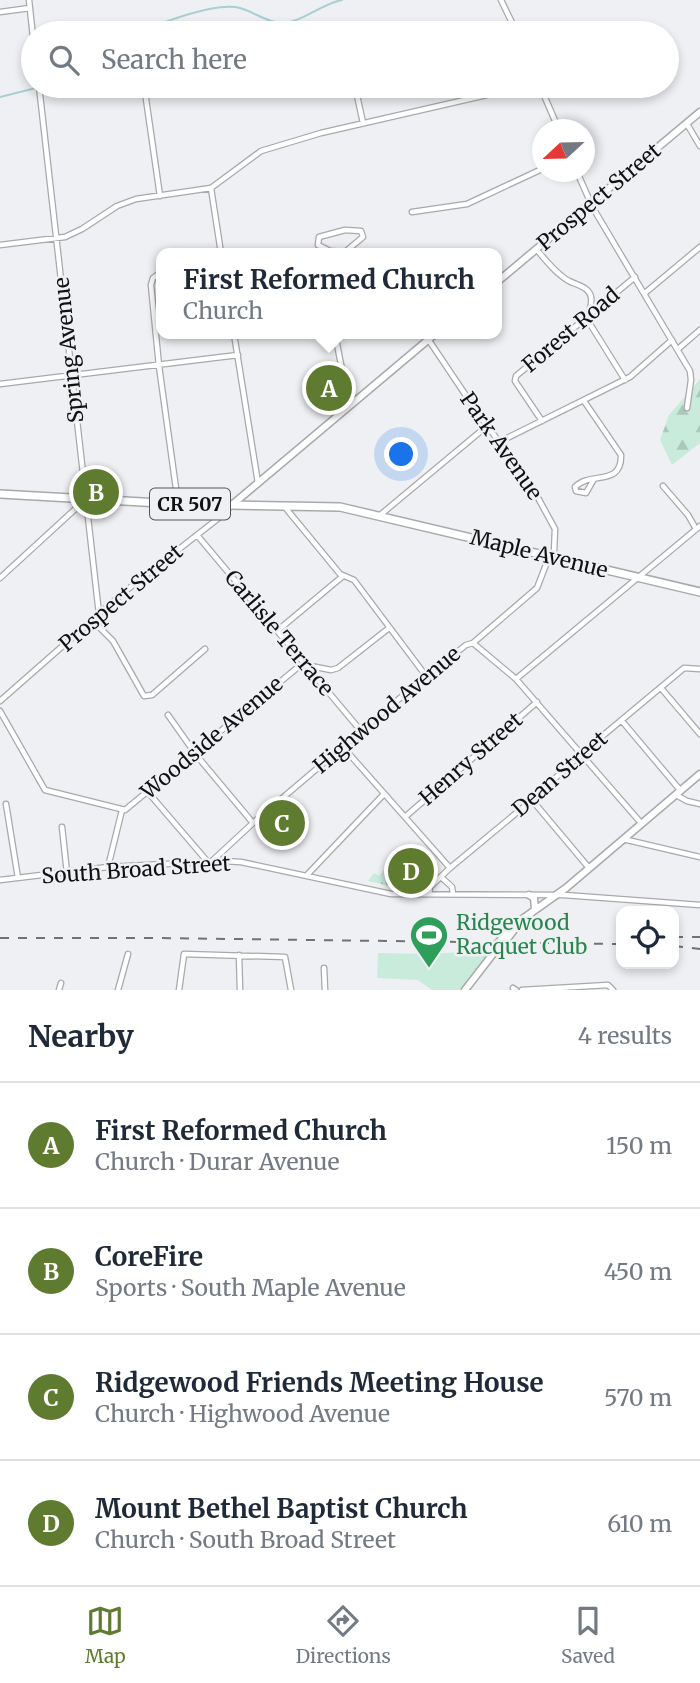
<!DOCTYPE html>
<html lang="en">
<head>
<meta charset="utf-8">
<style>
	:root { --surface:#fff; --page:#f6f6f7; --text:#1f2937; --muted:#747a83; --line:#e0e1e3; --accent:#5e7b30 }
	body { margin:0; font-family:Merriweather,serif; background:var(--page); color:var(--text) }
	.controls { position:absolute; right:21px; bottom:21px; display:grid; overflow:hidden; border-radius:14px; box-shadow:0 4px 10px #0003 }
	.controls button { width:63px; height:63px; display:grid; place-items:center; padding:0; border:0; border-bottom:2px solid var(--line); background:var(--surface); color:var(--text); font:35px sans-serif }
	.compass { position:absolute; left:532px; top:119px; width:63px; height:63px; border-radius:50%; background:var(--surface); box-shadow:0 4px 10px #0003; rotate:248deg }
	.you { position:absolute; left:402px; top:455px; width:24px; height:24px; margin:-18px; border:5px solid #fff; border-radius:50%; background:#1a73e8; box-shadow:0 0 0 10px #1a73e833 }
	.badge { display:grid; place-items:center; width:46px; height:46px; border-radius:50%; background:var(--accent); color:#fff; font-size:23px; font-weight:700 }
	.pin { position:absolute; translate:-50% -50%; border:4px solid #fff; box-shadow:0 2px 7px #0006 }
	.popup { position:absolute; left:156px; top:248px; width:346px; height:91px; box-sizing:border-box; display:grid; place-content:center; border-radius:14px; background:var(--surface); filter:drop-shadow(0 2px 5px #0005); font-size:23px; white-space:nowrap; color:var(--muted) }
	.popup b { font-size:26px; color:var(--text) }
	.popup::after { content:''; position:absolute; left:50%; top:100%; margin-left:-14px; border:14px solid transparent; border-top-color:var(--surface) }
	.list { margin:0; padding:0; list-style:none }
	h2 { display:flex; justify-content:space-between; align-items:center; height:91px; margin:0; padding:0 28px; font-size:30px }
	h2 small { font-size:23px; font-weight:400; color:var(--muted) }
	.list li { display:grid; grid-template-columns:46px 1fr auto; gap:21px; align-items:center; box-sizing:border-box; height:126px; padding:0 28px; border-top:2px solid var(--line) }
	.list b { display:block; font-size:26px; white-space:nowrap }
	.list p { margin:0; font-size:23px; white-space:nowrap; color:var(--muted) }
	.list em { font-size:23px; font-style:normal; color:var(--muted) }
	.icon { flex:none; width:38px; height:38px; fill:none; stroke:currentColor; stroke-width:2; stroke-linecap:round; stroke-linejoin:round }
	.map { position:relative; flex:none; width:700px; height:990px; overflow:hidden }
	.search { position:absolute; background:var(--surface); box-shadow:0 4px 10px #0003; left:21px; right:21px; top:21px; height:77px; display:flex; align-items:center; gap:18px; box-sizing:border-box; padding:0 24px; border-radius:38px; color:var(--muted); font-size:26px }
	.sheet { height:595px; background:var(--surface) }
	nav { display:flex; justify-content:space-around; align-items:center; box-sizing:border-box; height:98px; border-top:2px solid var(--line); background:var(--surface); font-size:19px; color:var(--muted) }
	nav a { display:grid; justify-items:center; gap:4px }
	nav .on { color:var(--accent) }
	.map>svg:first-child { display:block }
	.grass { fill:url(#grass-tufts) }
	.forest { fill:url(#forest-firs) }
	.park { fill:#c9ebdb }
	.lines { fill:none; stroke-linecap:round; stroke-linejoin:round }
	.stream { stroke:#a8d0d3; stroke-width:2 }
	.street-casing { stroke:#a8a9ac; stroke-width:7 }
	.secondary-casing { stroke:#a8a9ac; stroke-width:9 }
	.primary-casing { stroke:#a8a9ac; stroke-width:10 }
	.street { stroke:#fff; stroke-width:4.5 }
	.secondary { stroke:#fff; stroke-width:6 }
	.primary { stroke:#fff; stroke-width:7 }
	.rail { stroke:#727274; stroke-width:2; stroke-dasharray:9 9; stroke-linecap:butt }
	.labels { text-anchor:middle; stroke-width:5; stroke-linejoin:round; paint-order:stroke }
	.shield { fill:#eff0f3; stroke:#545456; stroke-width:2 }
	.shield-label { font-size:19px; font-weight:bold; fill:#111112 }
	.street-label { font-size:21px; fill:#111112; stroke:#eff0f3 }
	.leisure-label { font-size:21px; fill:#27864d; stroke:#eff0f3; text-anchor:start }
</style>
</head>
<body>
<div class="map">
<svg width="700" height="990" viewBox="0 0 700 990">
	<defs>
		<pattern id="grass-tufts" width="24" height="20" patternUnits="userSpaceOnUse" patternTransform="scale(1.75)"><rect width="24" height="20" fill="#c9ebdb"/><path d="M3 7l-1-3M5 7V3M7 7l1-3M15 17l-1-3M17 17v-4M19 17l1-3" fill="none" stroke="#acc8bb"/></pattern>
		<pattern id="forest-firs" width="22" height="20" patternUnits="userSpaceOnUse" patternTransform="scale(1.75)"><rect width="22" height="20" fill="#c9ebdb"/><path d="M5 1l3.5 6h-7zM16 11l3.5 6h-7z" fill="#acc8bb"/></pattern>
	</defs>
	<rect width="100%" height="100%" fill="#eff0f3"/>
	<path class="grass" d="M 384,870 L 392,878 L 394,877 L 398,888 L 368,881 L 374,873 L 379,876 Z"/>
	<path class="forest" d="M 700,379 L 700,443 L 672,465 L 660,440 L 669,415 Z"/>
	<path class="park" d="M 496,950 L 465,990 L 432,990 L 418,980 L 377,978 L 378,953 L 429,954 Z"/>
	<g class="lines">
		<path class="stream" d="M 140,33 C 162,22 211,4 235,7 C 251,9 264,22 281,23 C 299,24 323,3 342,0
			M 0,97 L 36,88"/>
		<g class="street-casing">
			<path id="street" d="M 29,0 L 33,37
				M 501,0 L 517,33
				M 0,12 L 30,8
				M 39,86 L 99,614
				M 355,86 L 363,123
				M 540,86 L 559,130
				M 145,92 L 160,196
				M 687,124 L 700,146
				M 577,172 L 593,208 L 690,371 L 691,380 L 687,408
				M 211,188 L 221,253
				M 412,212 L 467,204 L 542,169
				M 345,230 L 361,231 L 363,237 L 345,252 L 330,251 L 318,245 L 319,237 Z
				M 0,245 L 65,237 L 82,229 L 117,206 L 136,199 L 211,188 L 261,151 L 321,133 L 526,86
				M 536,249 C 546,260 556,274 569,281 C 577,285 589,287 591,297 C 593,307 586,312 590,324 L 625,380
				M 161,272 L 153,278 L 151,285 L 159,366 L 178,503
				M 645,293 L 700,247
				M 234,334 L 258,483
				M 335,334 L 349,405
				M 428,339 L 477,412 L 531,485 L 555,529 L 554,552 L 552,558
				M 678,349 L 700,330
				M 0,384 L 238,355
				M 584,401 L 621,455 C 622,487 590,471 575,487 L 576,491 L 586,493 L 594,479
				M 542,421 L 515,381 L 516,376 L 635,277
				M 499,442 L 630,377 L 672,340
				M 663,486 L 688,515 L 696,529
				M 284,506 L 340,574 L 354,580 L 426,676
				M 379,516 L 487,426
				M 197,535 L 361,731
				M 0,578 L 84,501
				M 92,620 L 113,641 L 144,696 L 152,695 L 205,649
				M 277,631 L 343,576
				M 473,643 L 537,588 L 549,557
				M 306,665 L 331,670 L 338,668 L 389,628
				M 516,679 L 700,526
				M 661,688 L 700,734
				M 0,701 L 123,593 L 220,517 L 232,505
				M 0,711 L 45,790 L 125,810 L 303,663
				M 168,715 L 197,756 L 253,823
				M 622,721 L 680,790
				M 343,747 L 450,868
				M 147,791 L 207,861
				M 676,795 L 687,801 L 700,804
				M 532,800 L 589,868
				M 6,804 L 18,878
				M 405,817 L 537,702
				M 62,827 L 67,873
				M 623,839 L 700,857
				M 212,861 L 253,823 L 426,676 L 466,645 L 473,643 L 516,679 L 641,823
				M 108,867 L 122,810
				M 307,875 L 384,794
				M 441,877 L 452,887 L 453,894
				M 0,880 L 108,867 L 223,861 L 241,862 L 391,894 L 564,895 L 700,905
				M 429,894 L 430,887 L 450,868 L 532,800 L 582,753 L 684,668 L 700,669
				M 239,955 L 240,990
				M 324,968 L 325,990
				M 513,988 L 516,990
				M 59,990 L 61,983
				M 118,990 L 128,954
				M 179,990 L 184,954 L 285,957 L 291,990
				M 522,990 L 608,985 L 613,990"/>
		</g>
		<g class="secondary-casing">
			<path id="secondary" d="M 497,282 L 700,112
				M 233,504 L 435,334
				M 529,895 L 534,898 L 535,909
				M 496,950 L 501,947 L 517,926
				M 465,990 L 496,950 L 496,945 L 514,925 L 566,888 L 700,774"/>
		</g>
		<g class="primary-casing">
			<path id="primary" d="M 0,494 L 178,504 L 340,507 L 700,592"/>
		</g>
		<use href="#street" class="street"/>
		<use href="#secondary" class="secondary"/>
		<use href="#primary" class="primary"/>
		<path class="rail" d="M 674,937 L 700,937
			M 0,938 L 156,938 L 621,944
			M 674,946 L 700,949"/>
	</g>
	<defs>
		<g id="stadium-pin" transform="scale(2.0125)"><path d="M0 17L-7.5 6A9.5 9.5 0 1 1 7.5 6Z" fill="#2e9e5b" stroke="#eff0f3"/><path d="M0-5a6.5 5 0 1 0 0 10a6.5 5 0 1 0 0-10ZM-3.5-1.8h7v3.6h-7Z" fill="#fff"/></g>
	</defs>
	<g fill-rule="evenodd">
		<use href="#stadium-pin" x="429" y="935"/>
	</g>
	<g class="labels">
		<rect class="shield" x="150" y="488.5" width="80" height="31" rx="5"/>
		<g class="shield-label">
			<text x="190" y="511">CR 507</text>
		</g>
		<g class="street-label">
			<text transform="translate(599 197) rotate(-40)" y="7">Prospect Street</text>
			<text transform="translate(571 330) rotate(-40)" y="7">Forest Road</text>
			<text transform="translate(69 350) rotate(-96)" y="7">Spring Avenue</text>
			<text transform="translate(501 446) rotate(55)" y="7">Park Avenue</text>
			<text transform="translate(539 554) rotate(14)" y="7">Maple Avenue</text>
			<text transform="translate(121 598) rotate(-40)" y="7">Prospect Street</text>
			<text transform="translate(279 633) rotate(50)" y="7">Carlisle Terrace</text>
			<text transform="translate(387 710) rotate(-40)" y="7">Highwood Avenue</text>
			<text transform="translate(212 738) rotate(-40)" y="7">Woodside Avenue</text>
			<text transform="translate(471 759) rotate(-41)" y="7">Henry Street</text>
			<text transform="translate(560 774) rotate(-41)" y="7">Dean Street</text>
			<text transform="translate(136 870) rotate(-4)" y="7">South Broad Street</text>
		</g>
		<g class="leisure-label">
			<text x="456" y="930">Ridgewood<tspan x="456" dy="24">Racquet Club</tspan></text>
		</g>
	</g>
</svg>
<div class="controls">
<button><svg class="icon" aria-label="locate" viewBox="0 0 24 24"><circle cx="12" cy="12" r="6"/><path d="M12 2v4M12 18v4M2 12h4M18 12h4"/></svg></button>
</div>
<svg class="compass" viewBox="-18 -18 36 36"><path d="M0-13l5 13h-10z" fill="#e53935"/><path d="M0 13l5-13h-10z" fill="#747a83"/></svg>
<div class="you"></div>
<div class="pin badge" style="left:329px;top:388px">A</div>
<div class="popup"><b>First Reformed Church</b>Church</div>
<div class="pin badge" style="left:96px;top:492px">B</div>
<div class="pin badge" style="left:282px;top:823px">C</div>
<div class="pin badge" style="left:411px;top:871px">D</div>
<div class="search"><svg class="icon" aria-label="search" viewBox="0 0 24 24"><circle cx="10" cy="10" r="6"/><path d="M15 15l6 6"/></svg>Search here</div>
</div>
<section class="sheet">
<h2>Nearby<small>4 results</small></h2>
<ul class="list">
<li><span class="badge">A</span><div><b>First Reformed Church</b><p>Church · Durar Avenue</p></div><em>150 m</em></li>
<li><span class="badge">B</span><div><b>CoreFire</b><p>Sports · South Maple Avenue</p></div><em>450 m</em></li>
<li><span class="badge">C</span><div><b>Ridgewood Friends Meeting House</b><p>Church · Highwood Avenue</p></div><em>570 m</em></li>
<li><span class="badge">D</span><div><b>Mount Bethel Baptist Church</b><p>Church · South Broad Street</p></div><em>610 m</em></li>
</ul>
</section>
<nav>
<a class="on"><svg class="icon" aria-label="map" viewBox="0 0 24 24"><path d="M3 6l6-2 6 2 6-2v14l-6 2-6-2-6 2zM9 4v14M15 6v14"/></svg>Map</a>
<a><svg class="icon" aria-label="directions" viewBox="0 0 24 24"><path d="M12 3l9 9-9 9-9-9zM9 14v-3h6M13 9l2 2-2 2"/></svg>Directions</a>
<a><svg class="icon" aria-label="saved" viewBox="0 0 24 24"><path d="M7 4h10v16l-5-4-5 4z"/></svg>Saved</a>
</nav>
</body>
</html>
